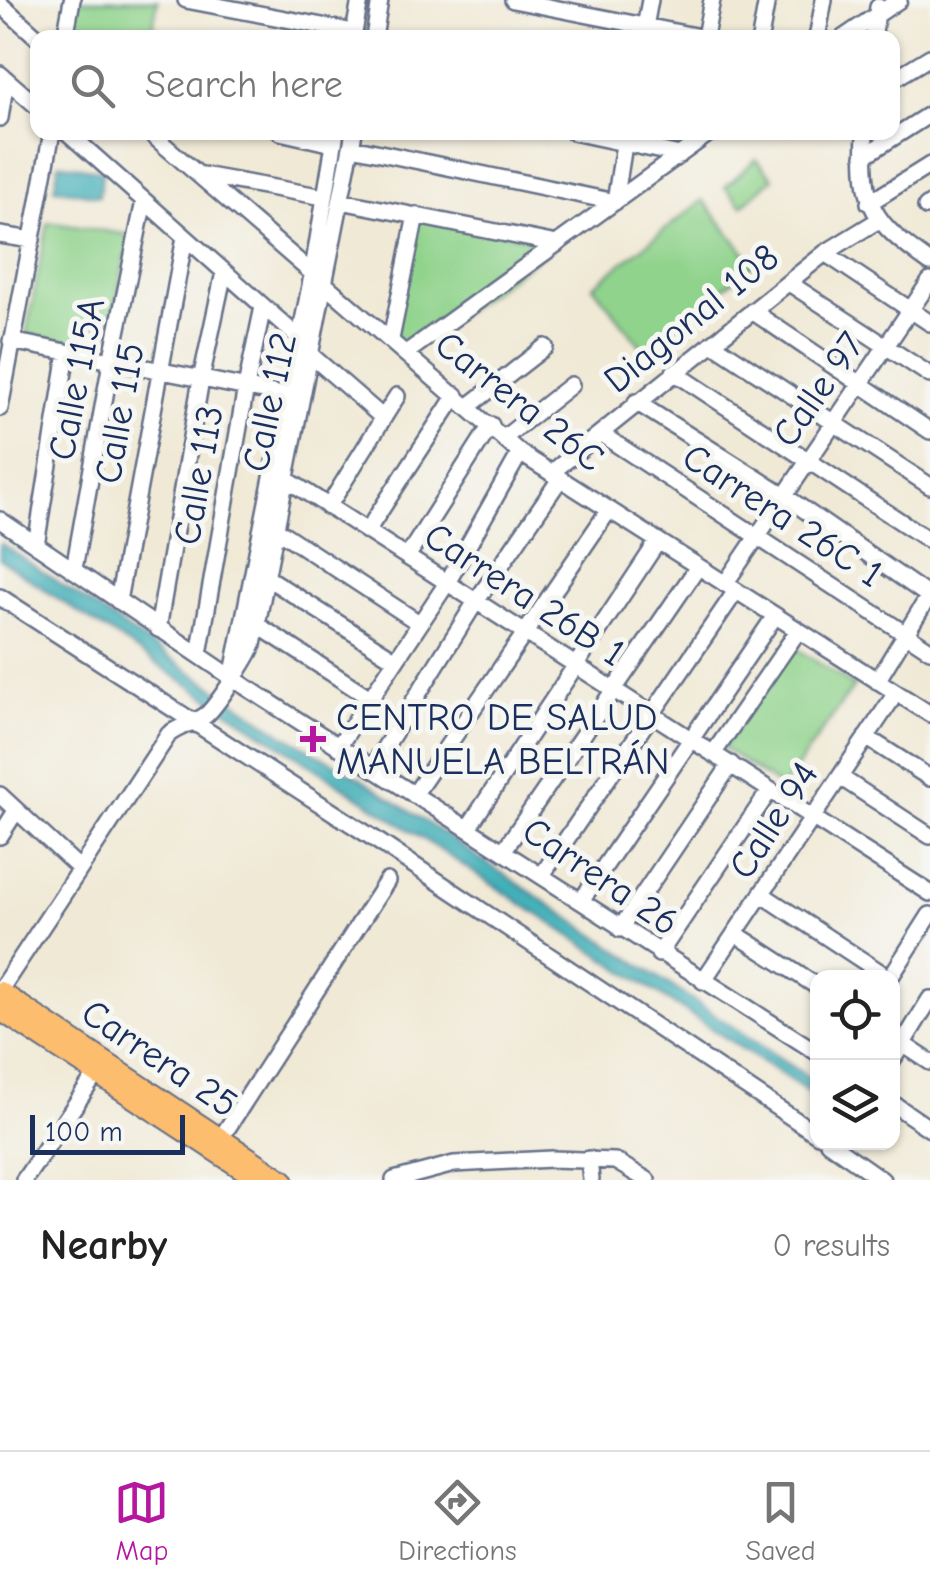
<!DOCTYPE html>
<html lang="en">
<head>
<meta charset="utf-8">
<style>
	:root { --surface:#fff; --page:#f2f2f2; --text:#222; --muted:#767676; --line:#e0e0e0; --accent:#b5179e }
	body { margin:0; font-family:"Comic Neue",sans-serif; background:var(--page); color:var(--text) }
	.controls { position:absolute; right:30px; bottom:30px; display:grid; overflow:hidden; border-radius:20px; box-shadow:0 2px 8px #0004 }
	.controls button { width:90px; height:90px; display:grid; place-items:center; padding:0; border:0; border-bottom:2px solid var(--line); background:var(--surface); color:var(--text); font:50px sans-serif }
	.scale { position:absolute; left:30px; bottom:25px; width:155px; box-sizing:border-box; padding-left:10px; border:5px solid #1b2f5e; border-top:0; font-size:28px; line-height:35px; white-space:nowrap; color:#1b2f5e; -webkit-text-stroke:8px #f6f6f2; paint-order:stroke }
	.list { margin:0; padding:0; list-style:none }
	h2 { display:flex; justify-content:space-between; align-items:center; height:130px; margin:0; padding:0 40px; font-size:42px }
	h2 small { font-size:32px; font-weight:400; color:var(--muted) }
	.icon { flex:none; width:55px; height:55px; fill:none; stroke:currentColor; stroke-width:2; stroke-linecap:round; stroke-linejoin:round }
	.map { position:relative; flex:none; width:930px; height:1180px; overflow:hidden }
	.search { position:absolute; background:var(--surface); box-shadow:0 2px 8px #0004; left:30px; right:30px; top:30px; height:110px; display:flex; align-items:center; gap:25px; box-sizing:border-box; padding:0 35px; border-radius:20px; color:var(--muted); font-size:38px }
	.sheet { height:270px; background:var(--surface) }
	nav { display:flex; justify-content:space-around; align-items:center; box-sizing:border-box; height:140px; border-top:2px solid var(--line); background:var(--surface); font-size:28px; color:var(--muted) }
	nav a { display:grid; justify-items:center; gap:5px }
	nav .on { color:var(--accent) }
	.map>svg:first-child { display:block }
	.green { fill:#90d38c; stroke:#568175; stroke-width:2.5 }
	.water { fill:#3cadb6; stroke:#2c6e8a; stroke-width:2.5 }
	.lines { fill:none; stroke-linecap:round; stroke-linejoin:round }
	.minor-casing { stroke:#667088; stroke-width:20 }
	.major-casing { stroke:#667088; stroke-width:22 }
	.minor { stroke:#fff; stroke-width:15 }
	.major { stroke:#fcbd6e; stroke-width:18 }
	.poi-dot { fill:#b5179e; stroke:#f6f6f2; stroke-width:4 }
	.labels { text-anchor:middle; stroke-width:10; stroke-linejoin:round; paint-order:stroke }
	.street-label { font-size:38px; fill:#1b2f5e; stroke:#f6f6f2 }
	.poi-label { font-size:38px; fill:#1b2f5e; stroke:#f6f6f2; text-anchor:start }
</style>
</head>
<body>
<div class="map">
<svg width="930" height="1180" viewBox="0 0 930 1180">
	<rect width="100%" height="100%" fill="#f6f6f2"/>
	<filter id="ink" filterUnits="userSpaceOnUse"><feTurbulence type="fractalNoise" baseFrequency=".01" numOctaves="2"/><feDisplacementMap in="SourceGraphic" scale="20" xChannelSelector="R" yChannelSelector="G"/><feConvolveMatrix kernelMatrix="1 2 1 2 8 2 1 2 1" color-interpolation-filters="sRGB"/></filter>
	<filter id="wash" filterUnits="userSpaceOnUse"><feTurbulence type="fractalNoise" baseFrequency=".0048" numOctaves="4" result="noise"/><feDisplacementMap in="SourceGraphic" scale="40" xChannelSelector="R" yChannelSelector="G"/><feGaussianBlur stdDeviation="2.25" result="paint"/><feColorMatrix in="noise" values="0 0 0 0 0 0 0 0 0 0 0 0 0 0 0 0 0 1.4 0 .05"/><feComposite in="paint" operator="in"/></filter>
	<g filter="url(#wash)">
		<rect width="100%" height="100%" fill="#f0e9d5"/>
		<path class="green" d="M 72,0 L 158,0 L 151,37 L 65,38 Z
			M 756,159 L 773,178 L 742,206 L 725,187 Z
			M 703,200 L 754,264 L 644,350 L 593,286 Z
			M 416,215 L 557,244 L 406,353 L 391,339 Z
			M 48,222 L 130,235 L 106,350 L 26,334 Z
			M 791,645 L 854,686 L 782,788 L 723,748 Z"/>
		<path class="water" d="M 59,163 L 103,171 L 99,196 L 54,188 Z
			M 0,543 L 283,734 L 360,778 L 817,1083 L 817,1098 L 64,603 L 0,559 Z"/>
	</g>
	<g filter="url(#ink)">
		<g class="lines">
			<g class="minor-casing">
				<path id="minor" d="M 186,0 L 354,32
					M 513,0 L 705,38
					M 0,4 L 38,38
					M 705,37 L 712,0
					M 65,38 L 72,0
					M 353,38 L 360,0
					M 374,38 L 380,0
					M 643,38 L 650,0
					M 760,38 L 767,0
					M 817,38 L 824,0
					M 843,38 L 899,0
					M 873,38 L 878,7
					M 0,74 L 38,107
					M 892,80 L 930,57
					M 0,118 L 6,79
					M 67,132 L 299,338
					M 149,132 L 520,453 L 930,714
					M 280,132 L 333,144
					M 573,132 L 680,155
					M 865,132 C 862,207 871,221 930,263
					M 352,147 L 615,202 L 626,132
					M 864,156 L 930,114
					M 202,175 L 324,197
					M 341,201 L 557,244
					M 869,203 L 930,165
					M 926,207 L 930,204
					M 0,235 L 32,240
					M 825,253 L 930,323
					M 789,283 L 930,375
					M 752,311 L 930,431
					M 391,339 L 416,215
					M 11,341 L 288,396
					M 712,343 L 930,486
					M 406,353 L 711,132
					M 313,357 L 382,417
					M 674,372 L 930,541
					M 636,402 L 783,495 L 930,597
					M 469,406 L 545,347
					M 0,408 L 52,132
					M 601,434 L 930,650
					M 504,438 L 571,385
					M 551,473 L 825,253 L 877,221
					M 286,479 L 930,893
					M 328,507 L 397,396
					M 0,520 L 246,687 L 818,1053
					M 276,529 L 419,623
					M 367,531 L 456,395
					M 36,545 L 67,353
					M 407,557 L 491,425
					M 74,569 L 111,362 L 144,201
					M 266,577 L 396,660
					M 725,584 L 930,281
					M 0,597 L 370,836 L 818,1135
					M 118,601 L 185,237
					M 259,626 L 370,698
					M 158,629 L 201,379 L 224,272
					M 199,654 L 246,387 L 263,307
					M 233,673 L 311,281 L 336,132
					M 877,681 L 930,594
					M 866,737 L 930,778
					M 338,747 L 447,583 L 520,453
					M 713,754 L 798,631
					M 372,768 L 475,603 L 560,479
					M 840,777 L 930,836
					M 0,795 L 80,869
					M 414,795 L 609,510
					M 468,828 L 658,541
					M 0,836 L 16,811
					M 504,850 L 698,567
					M 542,875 L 736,591
					M 763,895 L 889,978
					M 581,901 L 775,616
					M 620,929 L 731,764
					M 736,934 L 818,987
					M 659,954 L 770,790
					M 890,978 L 930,915
					M 703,981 L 896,693
					M 0,990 L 169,734 C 181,725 197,722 206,715 C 216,707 248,658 253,645 L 354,132
					M 892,1037 L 930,1062
					M 892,1061 L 930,999
					M 892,1103 L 930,1129
					M 221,1138 L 387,881
					M 828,1142 L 882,1180
					M 589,1159 L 591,1180
					M 24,1180 L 97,1073
					M 394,1180 L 454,1164 L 552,1159 L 615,1161 L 647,1180"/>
			</g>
			<g class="major-casing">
				<path id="major" d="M 0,991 L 284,1180
					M 0,1011 L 258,1180"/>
			</g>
			<use href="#minor" class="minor"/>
			<use href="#major" class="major"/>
		</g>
	</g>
	<path class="poi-dot" d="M308 724h10v10h10v10h-10v10h-10v-10h-10v-10h10z"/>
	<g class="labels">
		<g class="street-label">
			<text transform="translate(691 318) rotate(-39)" y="13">Diagonal 108</text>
			<text transform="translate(76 379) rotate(-79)" y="13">Calle 115A</text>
			<text transform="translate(818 389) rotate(-55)" y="13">Calle 97</text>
			<text transform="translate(520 401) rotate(38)" y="13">Carrera 26C</text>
			<text transform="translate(269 402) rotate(-78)" y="13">Calle 112</text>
			<text transform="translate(119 413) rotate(-80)" y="13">Calle 115</text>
			<text transform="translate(198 475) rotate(-80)" y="13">Calle 113</text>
			<text transform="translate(783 515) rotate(33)" y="13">Carrera 26C 1</text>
			<text transform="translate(525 594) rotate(33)" y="13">Carrera 26B 1</text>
			<text transform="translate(773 820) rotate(-57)" y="13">Calle 94</text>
			<text transform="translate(601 876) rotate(34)" y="13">Carrera 26</text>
			<text transform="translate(160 1058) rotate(34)" y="13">Carrera 25</text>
		</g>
		<g class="poi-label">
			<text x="336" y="730">CENTRO DE SALUD<tspan x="336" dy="44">MANUELA BELTRÁN</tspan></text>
		</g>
	</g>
</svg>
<div class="controls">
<button><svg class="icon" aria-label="locate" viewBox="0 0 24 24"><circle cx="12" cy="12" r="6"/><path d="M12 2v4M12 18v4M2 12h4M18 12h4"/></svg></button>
<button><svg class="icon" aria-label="layers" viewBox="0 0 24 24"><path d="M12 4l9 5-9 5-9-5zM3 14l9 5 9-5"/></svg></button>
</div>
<div class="scale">100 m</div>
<div class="search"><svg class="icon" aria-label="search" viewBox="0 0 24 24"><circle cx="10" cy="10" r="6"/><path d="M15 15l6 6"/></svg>Search here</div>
</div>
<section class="sheet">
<h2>Nearby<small>0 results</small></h2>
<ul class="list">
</ul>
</section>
<nav>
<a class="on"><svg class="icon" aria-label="map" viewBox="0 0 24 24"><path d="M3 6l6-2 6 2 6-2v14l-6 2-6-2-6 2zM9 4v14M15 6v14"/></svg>Map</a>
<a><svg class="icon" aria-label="directions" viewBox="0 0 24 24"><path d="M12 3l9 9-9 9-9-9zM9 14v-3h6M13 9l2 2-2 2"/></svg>Directions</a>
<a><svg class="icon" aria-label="saved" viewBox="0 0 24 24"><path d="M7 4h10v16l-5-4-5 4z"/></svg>Saved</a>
</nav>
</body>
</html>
